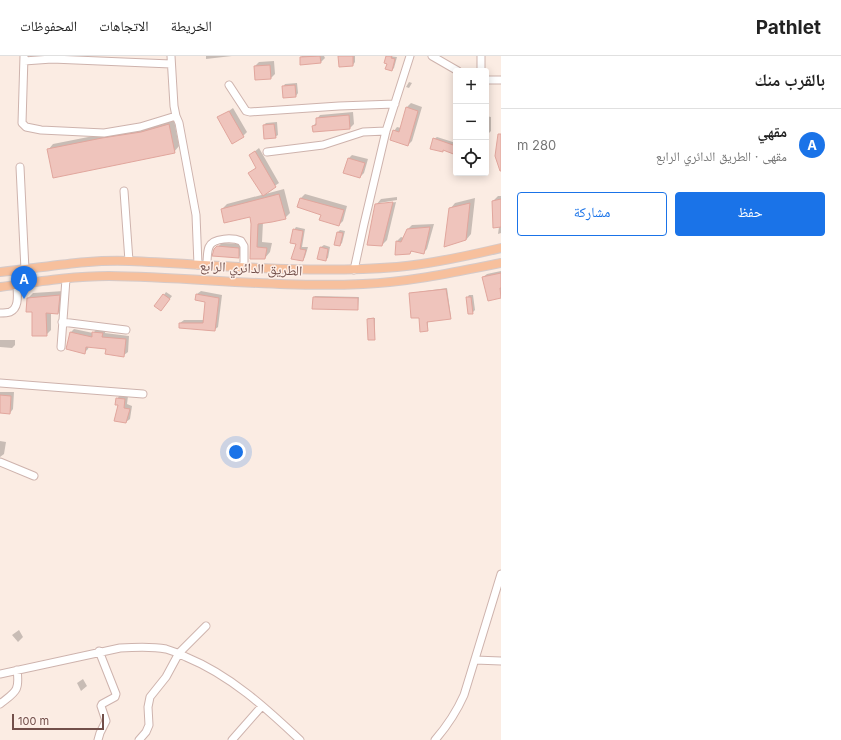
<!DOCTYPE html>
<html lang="ar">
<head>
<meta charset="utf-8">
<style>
	:root { --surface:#fff; --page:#f6f6f6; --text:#222; --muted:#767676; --line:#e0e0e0; --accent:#1a73e8 }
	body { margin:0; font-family:Inter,"Noto Naskh Arabic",sans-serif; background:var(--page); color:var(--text); direction:rtl }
	.controls { position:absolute; right:12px; top:12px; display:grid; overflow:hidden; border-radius:4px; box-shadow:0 2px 10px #0003 }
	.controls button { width:36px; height:36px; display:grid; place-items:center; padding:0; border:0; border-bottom:1px solid var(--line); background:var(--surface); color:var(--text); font:20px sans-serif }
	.scale { position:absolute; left:12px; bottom:10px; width:92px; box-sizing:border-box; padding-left:4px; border:2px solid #724f4a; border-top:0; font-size:11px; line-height:14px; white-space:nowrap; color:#724f4a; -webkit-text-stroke:3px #fef0e9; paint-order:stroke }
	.you { position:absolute; left:236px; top:396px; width:14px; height:14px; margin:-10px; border:3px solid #fff; border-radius:50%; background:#1a73e8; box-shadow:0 0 0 6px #1a73e833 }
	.badge { display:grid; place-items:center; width:26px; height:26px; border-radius:50%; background:var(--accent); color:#fff; font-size:13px; font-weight:700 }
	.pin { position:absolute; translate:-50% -33px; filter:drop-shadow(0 1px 2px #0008) }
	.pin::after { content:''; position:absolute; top:21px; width:14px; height:12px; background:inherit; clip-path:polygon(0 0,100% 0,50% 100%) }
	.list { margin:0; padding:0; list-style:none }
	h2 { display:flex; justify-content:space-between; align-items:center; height:52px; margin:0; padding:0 16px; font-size:17px }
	h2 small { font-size:13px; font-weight:400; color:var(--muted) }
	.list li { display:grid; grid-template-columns:26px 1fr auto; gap:12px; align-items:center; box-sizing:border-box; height:72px; padding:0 16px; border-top:1px solid var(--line) }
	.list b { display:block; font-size:15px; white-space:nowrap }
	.list p { margin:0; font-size:13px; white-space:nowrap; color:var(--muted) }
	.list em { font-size:13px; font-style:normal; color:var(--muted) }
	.actions { display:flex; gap:8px; padding:12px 16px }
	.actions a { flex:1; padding:9px 0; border:1px solid var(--accent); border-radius:4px; text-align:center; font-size:14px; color:var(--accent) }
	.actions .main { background:var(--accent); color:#fff }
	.icon { flex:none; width:22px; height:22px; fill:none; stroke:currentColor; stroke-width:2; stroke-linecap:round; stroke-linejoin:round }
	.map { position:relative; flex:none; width:501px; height:684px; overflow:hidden; direction:ltr }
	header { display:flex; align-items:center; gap:24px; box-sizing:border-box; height:56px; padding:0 20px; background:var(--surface); border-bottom:1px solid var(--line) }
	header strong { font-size:19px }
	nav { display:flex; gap:22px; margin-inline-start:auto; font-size:14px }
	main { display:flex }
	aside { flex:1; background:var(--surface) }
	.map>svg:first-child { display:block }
	.shadow { fill:#0003 }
	.building { fill:#efc4bc; stroke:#e1a69d }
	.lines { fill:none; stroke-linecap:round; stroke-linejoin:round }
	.minor-casing { stroke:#ceb3ad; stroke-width:9 }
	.major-casing { stroke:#d5cac9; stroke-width:10 }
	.minor { stroke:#fff; stroke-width:7 }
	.major { stroke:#f7c09d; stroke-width:8 }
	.labels { text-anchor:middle; stroke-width:3; stroke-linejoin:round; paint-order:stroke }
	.street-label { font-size:14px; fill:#724f4a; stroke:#fef0e9 }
</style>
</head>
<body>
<header>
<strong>Pathlet</strong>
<nav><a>الخريطة</a><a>الاتجاهات</a><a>المحفوظات</a></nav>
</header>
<main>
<aside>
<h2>بالقرب منك<small></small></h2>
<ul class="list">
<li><span class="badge">A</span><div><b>مقهي</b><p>مقهى · الطريق الدائري الرابع</p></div><em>280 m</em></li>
</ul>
<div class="actions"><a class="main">حفظ</a><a>مشاركة</a></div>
</aside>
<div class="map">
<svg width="501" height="684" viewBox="0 0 501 684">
	<rect width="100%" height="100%" fill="#fbece3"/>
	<path class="shadow" d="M 206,0 L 232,0 L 206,3 Z
		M 302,0 L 324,0 L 325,2 L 321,6 L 301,1 Z
		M 339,0 L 355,0 L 355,6 L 353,9 L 340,10 Z
		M 387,0 L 397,1 L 394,12 L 392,14 L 388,7 Z
		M 274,5 L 275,18 L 271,22 L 256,23 L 255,10 L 259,6 Z
		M 409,26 L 412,27 L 409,32 L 406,31 Z
		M 297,27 L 298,37 L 296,40 L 283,31 L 285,28 Z
		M 411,47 L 422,51 L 412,85 L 408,89 L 394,75 L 397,71 L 401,72 L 407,51 Z
		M 233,52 L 247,76 L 243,80 L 219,62 Z
		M 353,56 L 354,68 L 350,72 L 314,75 L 313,70 L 317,66 L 317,63 L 320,59 Z
		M 486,60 L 491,61 L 491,75 L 487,79 Z
		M 174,64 L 179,90 L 174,96 L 48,94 L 53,88 Z
		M 277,66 L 278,79 L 275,81 L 264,69 L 266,67 Z
		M 437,81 L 456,87 L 456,98 L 444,94 L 442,95 L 434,83 Z
		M 259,92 L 279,127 L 263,138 L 250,117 L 257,111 L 250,99 Z
		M 352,99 L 368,103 L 364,117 L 360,121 L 348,103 Z
		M 284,133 L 290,157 L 285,162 L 263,166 L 262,186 L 272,187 L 270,196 L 265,202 L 251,202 L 252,168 L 251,159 L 222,153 L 227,148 Z
		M 305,138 L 347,150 L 343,165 L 339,169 L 322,158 L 298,151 L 301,142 Z
		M 498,140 L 501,140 L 501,177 L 498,178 L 499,171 L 493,145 Z
		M 397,141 L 397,144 L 379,147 L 379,149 L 396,146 L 387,184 L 382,189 L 376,149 L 381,143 Z
		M 475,142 L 471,178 L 466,184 L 450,153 L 455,147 Z
		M 434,168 L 427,193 L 423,197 L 413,194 L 410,197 L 396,198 L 397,185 L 401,181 L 404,182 L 408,173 L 412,169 Z
		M 296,171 L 305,173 L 302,191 L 308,191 L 305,201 L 303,204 L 294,174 Z
		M 340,174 L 345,175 L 342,187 L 340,189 L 335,188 L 338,176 Z
		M 222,187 L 242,188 L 242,197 L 239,201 L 214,194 Z
		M 324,189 L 330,191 L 328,202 L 325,204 L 321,191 Z
		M 501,215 L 501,241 L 489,244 L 483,221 L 487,218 Z
		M 447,232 L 451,261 L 428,265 L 428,274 L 419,260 L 411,237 Z
		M 64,235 L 63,252 L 58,257 L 51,256 L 51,274 L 46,279 L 33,255 L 28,242 L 33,237 Z
		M 201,235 L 222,239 L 218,271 L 214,274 L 180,271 L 180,267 L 184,264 L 204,264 L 207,245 L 197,238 Z
		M 166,236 L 172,240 L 163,252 L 156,250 Z
		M 469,239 L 473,239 L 475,254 L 472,257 L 467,242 Z
		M 315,240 L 359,241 L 358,252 L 358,253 L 314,241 Z
		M 368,262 L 375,262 L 375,283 L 368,263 Z
		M 74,273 L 93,277 L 97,273 L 106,274 L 105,277 L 129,280 L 128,296 L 124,299 L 107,292 L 89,290 L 88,293 L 84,297 L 71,276 Z
		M 0,284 L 15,284 L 15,289 L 12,292 L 0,291 Z
		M 0,336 L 14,336 L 13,353 L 10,357 L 0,356 Z
		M 120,339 L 128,340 L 127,348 L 132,350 L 130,363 L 126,366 L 117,343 Z
		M 0,385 L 6,386 L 4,398 L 0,401 Z
		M 19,574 L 23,581 L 18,586 L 12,579 Z
		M 83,623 L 87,630 L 81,635 L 77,627 Z"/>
	<path class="building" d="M 320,0 L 321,7 L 300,9 L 300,1 Z
		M 338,0 L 353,0 L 353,10 L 339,11 Z
		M 386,0 L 392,0 L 391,2 L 395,3 L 392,15 L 385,13 L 387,8 L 384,7 Z
		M 270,9 L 271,23 L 255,24 L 254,10 Z
		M 295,29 L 296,41 L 283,42 L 282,30 Z
		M 406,51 L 418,55 L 408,90 L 390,84 L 393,74 L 399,76 Z
		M 229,55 L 244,81 L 232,88 L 217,61 Z
		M 349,59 L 350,73 L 313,76 L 312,70 L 316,69 L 316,62 Z
		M 169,68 L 175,97 L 53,122 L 47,93 L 102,82 L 141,76 Z
		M 274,68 L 276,82 L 264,83 L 263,69 Z
		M 498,78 L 501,78 L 501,115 L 500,115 L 495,100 Z
		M 433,82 L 456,90 L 456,99 L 443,94 L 443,96 L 430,93 Z
		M 255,95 L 276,131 L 263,140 L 248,117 L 256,112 L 249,99 Z
		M 348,102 L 365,107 L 360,122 L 343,117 Z
		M 279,138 L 286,163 L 272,166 L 258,168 L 257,191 L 267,192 L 265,203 L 250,203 L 251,168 L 250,161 L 224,167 L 221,153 Z
		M 300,142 L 344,154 L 339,170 L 319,164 L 321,159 L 297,151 Z
		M 501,143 L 501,171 L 493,172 L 492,145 Z
		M 393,146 L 382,190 L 367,189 L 375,148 Z
		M 470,147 L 466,184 L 444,191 L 449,152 Z
		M 430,171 L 424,198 L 411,195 L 410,198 L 395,199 L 396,185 L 401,186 L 407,173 Z
		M 293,173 L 303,175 L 300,193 L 306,194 L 303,205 L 291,203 L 296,188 L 290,187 Z
		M 337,176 L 343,177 L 340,190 L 334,189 Z
		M 217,190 L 239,192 L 239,202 L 212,200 L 214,193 Z
		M 320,191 L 328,193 L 326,205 L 317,203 Z
		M 501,217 L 501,232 L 500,232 L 501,242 L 488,245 L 482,221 Z
		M 446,233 L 451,263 L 427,266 L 428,275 L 420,276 L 419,262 L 411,262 L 409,237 Z
		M 163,238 L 170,243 L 161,255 L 154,250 Z
		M 196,238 L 219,242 L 215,275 L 179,272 L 179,267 L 203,267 L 205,246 L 195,244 Z
		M 60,239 L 58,258 L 46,257 L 47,280 L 32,280 L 32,256 L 26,256 L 27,242 Z
		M 313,241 L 358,242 L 358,254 L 312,253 Z
		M 466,241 L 471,241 L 473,258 L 468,258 Z
		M 374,262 L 375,284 L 368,284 L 367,263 Z
		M 70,276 L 92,281 L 92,276 L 103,277 L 102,281 L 126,283 L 124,301 L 105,298 L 106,293 L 86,291 L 85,298 L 66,293 Z
		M 0,339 L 11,340 L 10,358 L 0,357 Z
		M 116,342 L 125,343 L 124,352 L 130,353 L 126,367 L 114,365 L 118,349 L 115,349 Z"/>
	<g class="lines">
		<g class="minor-casing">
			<path id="minor" d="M 24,0 L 22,67 L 26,71 L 41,74 L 104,77 L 140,71 L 176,60 L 179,67 L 196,159 L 198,209
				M 171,0 L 174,50 L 176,60
				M 432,0 L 458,15
				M 481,0 L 481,15
				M 24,5 L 52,3 L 171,8
				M 486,24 L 501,24
				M 229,29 L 246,55 L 250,56 L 339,50 L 395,48
				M 267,96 L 323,89 L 363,76 L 386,75
				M 20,111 L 25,214
				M 124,135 L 129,205
				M 207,210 C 207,204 207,196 209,191 C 213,181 234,182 241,185 L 244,190 L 244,211
				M 354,214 L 364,168 L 386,75 L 410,0
				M 0,257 C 3,257 7,257 10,256 C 20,252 17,237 17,229
				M 62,266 L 126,274
				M 61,291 L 66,223
				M 0,327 L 143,338
				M 0,406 L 34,420
				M 475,604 L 501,605
				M 0,618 L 120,592 C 135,591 151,590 166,593 C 173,595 180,598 186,601 C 230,619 266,652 300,684
				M 0,648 C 15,636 20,636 17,614
				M 98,684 L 100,677 L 106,665 L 101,650 L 102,648 L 115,641 L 116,638 L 99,595
				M 139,684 L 146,676 L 149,669 L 148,651 L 150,641 L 166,621 L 179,597 L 206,570
				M 232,684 L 262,650
				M 435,684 C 448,669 456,657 464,639 L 501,518"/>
		</g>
		<g class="major-casing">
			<path id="major" d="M 0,216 C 43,212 86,203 130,205 C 219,209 307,218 397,211 C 432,208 467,200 501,192
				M 0,231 C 36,226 72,220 109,220 C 194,221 278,232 363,228 C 410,226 456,216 501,207"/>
		</g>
		<use href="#minor" class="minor"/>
		<use href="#major" class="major"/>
	</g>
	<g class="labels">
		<g class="street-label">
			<text transform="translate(251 212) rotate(3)" y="5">الطريق الدائري الرابع</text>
		</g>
	</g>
</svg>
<div class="controls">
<button>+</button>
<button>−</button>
<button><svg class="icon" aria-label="locate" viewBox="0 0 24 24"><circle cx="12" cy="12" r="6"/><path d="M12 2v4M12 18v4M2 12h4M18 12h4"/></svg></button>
</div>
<div class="scale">100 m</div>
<div class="you"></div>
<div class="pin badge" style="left:24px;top:243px">A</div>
</div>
</main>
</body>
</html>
